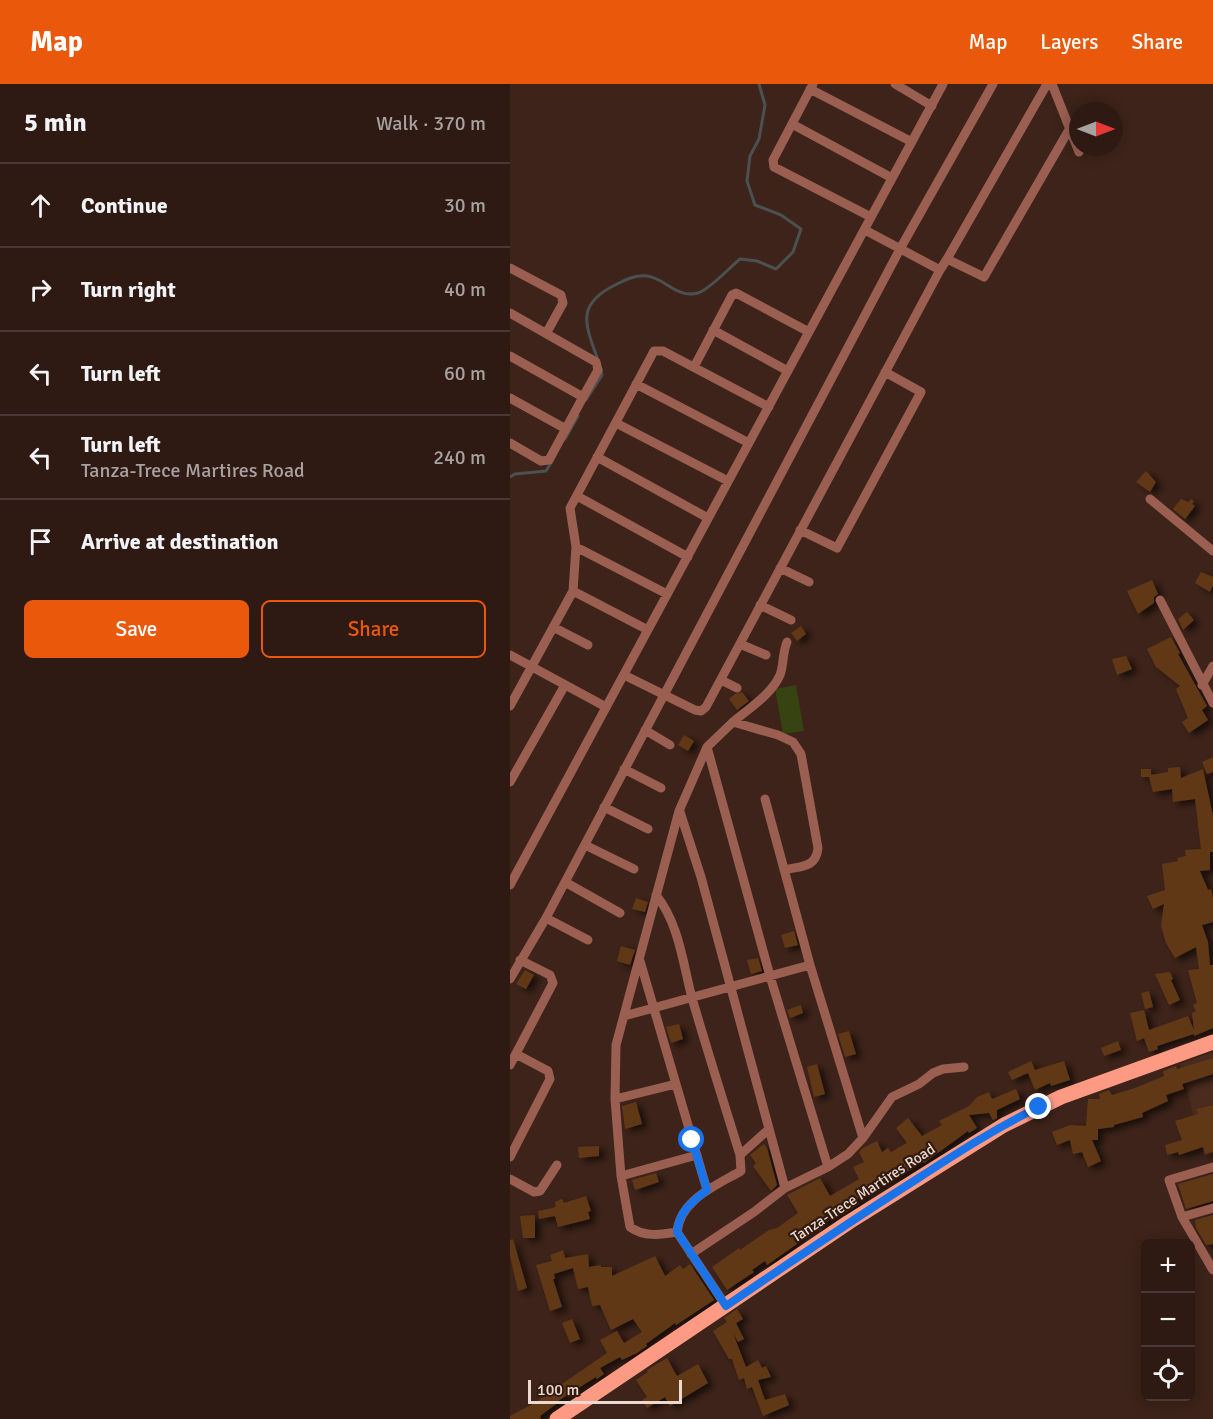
<!DOCTYPE html>
<html lang="en">
<head>
<meta charset="utf-8">
<style>
	:root { --surface:#2e1a13; --page:#3a2721; --text:#f1f3f6; --muted:#a7a1a0; --line:#493833; --accent:#ea580c }
	body { margin:0; font-family:Signika,sans-serif; background:var(--page); color:var(--text) }
	.controls { position:absolute; right:18px; bottom:18px; display:grid; overflow:hidden; border-radius:9px; box-shadow:0 3px 15px #0003 }
	.controls button { width:54px; height:54px; display:grid; place-items:center; padding:0; border:0; border-bottom:2px solid var(--line); background:var(--surface); color:var(--text); font:30px sans-serif }
	.compass { position:absolute; left:559px; top:18px; width:54px; height:54px; border-radius:50%; background:var(--surface); box-shadow:0 3px 15px #0003; rotate:90deg }
	.scale { position:absolute; left:18px; bottom:15px; width:154px; box-sizing:border-box; padding-left:6px; border:3px solid #ebd9d2; border-top:0; font-size:16px; line-height:21px; white-space:nowrap; color:#ebd9d2; -webkit-text-stroke:4px #321a0f; paint-order:stroke }
	.stop { position:absolute; width:18px; height:18px; margin:-14px; border:4px solid #1a73e8; border-radius:50%; background:#fff }
	.stop.end { background:#1a73e8; border-color:#fff; box-shadow:0 2px 6px #0008 }
	.list { margin:0; padding:0; list-style:none }
	h2 { display:flex; justify-content:space-between; align-items:center; height:78px; margin:0; padding:0 24px; font-size:26px }
	h2 small { font-size:20px; font-weight:400; color:var(--muted) }
	.list li { display:grid; grid-template-columns:39px 1fr auto; gap:18px; align-items:center; box-sizing:border-box; height:84px; padding:0 24px; border-top:2px solid var(--line) }
	.list b { display:block; font-size:22px; white-space:nowrap }
	.list p { margin:0; font-size:20px; white-space:nowrap; color:var(--muted) }
	.list em { font-size:20px; font-style:normal; color:var(--muted) }
	.actions { display:flex; gap:12px; padding:18px 24px }
	.actions a { flex:1; padding:14px 0; border:2px solid var(--accent); border-radius:9px; text-align:center; font-size:21px; color:var(--accent) }
	.actions .main { background:var(--accent); color:#fff }
	.icon { flex:none; width:33px; height:33px; fill:none; stroke:currentColor; stroke-width:2; stroke-linecap:round; stroke-linejoin:round }
	.map { position:relative; flex:none; width:703px; height:1335px; overflow:hidden }
	header { display:flex; align-items:center; gap:36px; box-sizing:border-box; height:84px; padding:0 30px; background:var(--accent); color:#fff }
	header strong { font-size:28px }
	nav { display:flex; gap:33px; margin-inline-start:auto; font-size:21px }
	main { display:flex }
	aside { flex:1; background:var(--surface) }
	.map>svg:first-child { display:block }
	.built { fill:#4a2b1e }
	.green { fill:#374310 }
	.lines { fill:none; stroke-linecap:round; stroke-linejoin:round }
	.stream { stroke:#4b5151; stroke-width:3 }
	.building { fill:#603819; filter:url(#shadow) }
	.minor { stroke:#9b5f52; stroke-width:9 }
	.primary { stroke:#fc9a84; stroke-width:15 }
	.route { stroke:#1a73e8; stroke-width:8 }
	.labels { text-anchor:middle; stroke-width:4.5; stroke-linejoin:round; paint-order:stroke }
	.street-label { font-size:15px; fill:#ebd9d2; stroke:#321a0f }
</style>
</head>
<body>
<header>
<strong>Map</strong>
<nav><a>Map</a><a>Layers</a><a>Share</a></nav>
</header>
<main>
<aside>
<h2>5 min<small>Walk · 370 m</small></h2>
<ul class="list">
<li><svg class="icon" aria-label="ahead" viewBox="0 0 24 24"><path d="M12 20V5M6 11l6-6 6 6"/></svg><div><b>Continue</b></div><em>30 m</em></li>
<li><svg class="icon" aria-label="right" viewBox="0 0 24 24"><path d="M7 20v-9h11M14 6l5 5-5 5"/></svg><div><b>Turn right</b></div><em>40 m</em></li>
<li><svg class="icon" aria-label="left" viewBox="0 0 24 24"><path d="M17 20v-9H6M10 6l-5 5 5 5"/></svg><div><b>Turn left</b></div><em>60 m</em></li>
<li><svg class="icon" aria-label="left" viewBox="0 0 24 24"><path d="M17 20v-9H6M10 6l-5 5 5 5"/></svg><div><b>Turn left</b><p>Tanza-Trece Martires Road</p></div><em>240 m</em></li>
<li><svg class="icon" aria-label="arrive" viewBox="0 0 24 24"><path d="M6 21V4h12l-3 4 3 4H6"/></svg><div><b>Arrive at destination</b></div></li>
</ul>
<div class="actions"><a class="main">Save</a><a>Share</a></div>
</aside>
<div class="map">
<svg width="703" height="1335" viewBox="0 0 703 1335">
	<defs>
		<filter id="shadow"><feDropShadow dx="5.5" dy="3.5" stdDeviation="3" flood-color="#0009"/></filter>
	</defs>
	<rect width="100%" height="100%" fill="#3d2319"/>
	<path class="built" d="M 703,968 L 703,1070 L 694,1072 L 670,980 Z"/>
	<path class="green" d="M 286,601 L 294,647 L 273,650 L 265,605 Z"/>
	<g class="lines">
		<path class="stream" d="M 88,276 C 75,240 65,220 107,200 C 117,195 125,191 137,192 C 155,194 167,215 188,209 C 199,206 219,184 230,175 L 247,177 L 266,185 L 283,168 L 291,145 L 271,131 L 245,121 L 237,97 L 240,72 L 249,55 L 255,21 L 249,0
			M 76,316 L 92,291 L 91,285
			M 55,355 L 68,332
			M 0,393 L 5,390 L 36,387 L 41,379"/>
	</g>
	<path class="building" d="M 636,387 L 646,398 L 640,408 L 626,398 Z
		M 671,415 L 678,418 L 681,415 L 684,417 L 682,420 L 685,422 L 675,435 L 663,425 Z
		M 691,488 L 703,493 L 703,501 L 700,508 L 685,499 Z
		M 642,496 L 648,510 L 644,513 L 644,519 L 628,530 L 617,507 Z
		M 677,528 L 684,536 L 673,546 L 668,535 Z
		M 291,542 L 296,550 L 287,557 L 281,549 Z
		M 661,553 L 670,569 L 668,570 L 697,622 L 692,626 L 698,636 L 679,649 L 672,638 L 678,634 L 666,605 L 670,602 L 646,583 L 637,565 Z
		M 616,572 L 622,585 L 607,591 L 602,575 Z
		M 232,608 L 239,617 L 227,626 L 219,615 L 225,610 Z
		M 174,651 L 184,657 L 178,667 L 168,661 Z
		M 703,673 L 703,688 L 697,690 L 692,678 Z
		M 670,683 L 671,694 L 693,685 L 703,732 L 703,768 L 700,768 L 700,786 L 690,787 L 698,806 L 701,805 L 703,814 L 703,838 L 692,841 L 698,858 L 700,881 L 703,881 L 703,944 L 684,952 L 684,950 L 647,962 L 648,965 L 639,968 L 634,954 L 627,957 L 620,929 L 634,926 L 639,946 L 678,932 L 684,946 L 682,929 L 686,927 L 683,921 L 687,919 L 678,886 L 689,885 L 686,863 L 665,874 L 656,859 L 651,842 L 654,820 L 643,825 L 637,812 L 655,806 L 652,780 L 668,777 L 667,774 L 676,772 L 675,766 L 691,765 L 685,715 L 663,718 L 662,705 L 643,708 L 639,693 L 631,693 L 631,685 L 641,685 L 641,691 L 658,688 L 658,684 Z
		M 126,814 L 138,818 L 135,828 L 122,825 Z
		M 284,847 L 288,861 L 275,864 L 271,851 Z
		M 111,862 L 125,866 L 120,881 L 107,877 Z
		M 248,874 L 252,887 L 241,890 L 237,876 Z
		M 15,886 L 24,891 L 16,905 L 6,900 Z
		M 660,888 L 663,895 L 661,896 L 670,916 L 659,921 L 645,890 Z
		M 639,907 L 643,923 L 635,925 L 631,909 Z
		M 291,921 L 293,929 L 280,934 L 277,926 Z
		M 169,940 L 173,955 L 161,959 L 156,943 Z
		M 339,947 L 346,970 L 335,973 L 328,950 Z
		M 608,957 L 611,966 L 594,972 L 591,964 Z
		M 703,974 L 703,990 L 672,1000 L 674,1005 L 656,1011 L 658,1017 L 632,1029 L 633,1033 L 604,1041 L 604,1043 L 588,1045 L 588,1056 L 582,1056 L 591,1077 L 578,1083 L 572,1068 L 563,1070 L 560,1056 L 547,1061 L 542,1048 L 560,1041 L 576,1042 L 578,1015 L 590,1015 L 589,1010 L 599,1006 L 602,1011 L 625,1004 L 654,992 L 653,987 L 666,982 L 667,985 Z
		M 521,977 L 525,986 L 554,977 L 560,996 L 541,1002 L 540,999 L 525,1006 L 518,989 L 502,996 L 498,988 Z
		M 307,980 L 315,1010 L 304,1013 L 297,983 Z
		M 506,1005 L 510,1015 L 487,1026 L 487,1034 L 483,1036 L 479,1029 L 459,1031 L 467,1044 L 459,1049 L 458,1047 L 414,1079 L 413,1078 L 385,1095 L 384,1093 L 361,1106 L 362,1107 L 347,1115 L 349,1120 L 332,1131 L 331,1127 L 314,1140 L 315,1142 L 309,1147 L 305,1141 L 284,1156 L 287,1160 L 257,1181 L 255,1177 L 242,1186 L 244,1188 L 217,1206 L 202,1183 L 229,1164 L 230,1166 L 259,1146 L 267,1144 L 288,1129 L 277,1111 L 279,1110 L 310,1094 L 320,1112 L 349,1095 L 343,1083 L 354,1078 L 349,1068 L 353,1064 L 367,1057 L 372,1068 L 378,1064 L 381,1068 L 397,1059 L 386,1044 L 398,1034 L 412,1052 L 432,1041 L 429,1037 L 459,1022 L 467,1013 L 479,1008 L 482,1015 Z
		M 126,1018 L 132,1040 L 115,1045 L 112,1022 Z
		M 703,1021 L 703,1068 L 695,1070 L 693,1063 L 669,1071 L 668,1068 L 657,1071 L 655,1061 L 672,1056 L 665,1037 L 688,1030 L 687,1025 Z
		M 254,1060 L 257,1064 L 267,1101 L 261,1107 L 243,1082 L 246,1079 L 240,1071 Z
		M 89,1062 L 89,1072 L 69,1074 L 68,1063 Z
		M 146,1089 L 149,1098 L 125,1106 L 122,1096 Z
		M 703,1090 L 703,1117 L 676,1125 L 668,1100 Z
		M 76,1112 L 81,1127 L 78,1128 L 80,1135 L 48,1143 L 45,1132 L 29,1135 L 28,1127 L 43,1124 L 46,1122 L 45,1118 L 52,1115 L 54,1119 Z
		M 25,1131 L 25,1154 L 13,1154 L 10,1132 Z
		M 703,1131 L 703,1160 L 696,1161 L 686,1144 L 685,1136 Z
		M 3,1155 L 17,1204 L 8,1207 L 0,1172 L 0,1156 Z
		M 53,1166 L 55,1174 L 78,1170 L 79,1183 L 91,1181 L 91,1183 L 102,1183 L 102,1192 L 145,1172 L 155,1192 L 170,1181 L 173,1185 L 180,1180 L 204,1216 L 166,1241 L 165,1239 L 136,1260 L 137,1262 L 127,1269 L 112,1276 L 110,1273 L 90,1284 L 94,1290 L 87,1295 L 86,1293 L 48,1317 L 49,1318 L 30,1332 L 31,1335 L 0,1335 L 0,1332 L 23,1320 L 97,1269 L 90,1256 L 107,1247 L 114,1259 L 132,1248 L 123,1235 L 101,1246 L 90,1221 L 82,1222 L 78,1203 L 68,1205 L 63,1184 L 44,1190 L 45,1195 L 43,1195 L 52,1223 L 40,1227 L 26,1181 L 42,1177 L 40,1171 Z
		M 227,1225 L 233,1235 L 226,1239 L 234,1255 L 228,1258 L 223,1249 L 236,1283 L 248,1276 L 252,1284 L 256,1282 L 261,1293 L 248,1296 L 255,1316 L 275,1310 L 279,1321 L 253,1332 L 242,1303 L 237,1305 L 234,1294 L 229,1296 L 222,1275 L 219,1275 L 203,1247 L 217,1238 L 214,1234 Z
		M 62,1235 L 70,1255 L 60,1259 L 52,1239 Z
		M 157,1274 L 167,1292 L 188,1280 L 198,1299 L 160,1322 L 155,1313 L 137,1324 L 132,1316 L 137,1313 L 126,1296 L 138,1288 L 137,1286 Z"/>
	<g class="lines">
		<path class="minor" d="M 303,0 L 263,76 L 264,83 L 361,133
			M 385,0 L 422,22
			M 542,0 L 569,68
			M 300,5 L 402,58
			M 282,40 L 382,94
			M 355,146 L 430,186
			M 437,175 L 537,0
			M 0,184 L 51,211 L 53,219 L 37,248
			M 0,229 L 86,278 L 88,286 L 73,313
			M 203,246 L 278,287
			M 0,272 L 73,313 L 39,376 L 31,377 L 0,359
			M 184,283 L 222,211 L 226,209 L 299,248
			M 126,300 L 239,359
			M 0,314 L 56,345
			M 106,339 L 218,397
			M 87,373 L 198,434
			M 67,412 L 178,473
			M 640,415 L 703,467
			M 290,446 L 327,464 L 411,308 L 375,288
			M 66,463 L 157,510
			M 270,484 L 299,498
			M 63,507 L 138,546
			M 650,516 L 703,619
			M 250,521 L 281,536
			M 43,543 L 78,561
			M 230,560 L 256,571
			M 0,571 L 96,623
			M 114,591 L 185,626 L 191,627 L 196,623 L 430,186 L 437,175 L 474,193 L 560,44
			M 211,596 L 227,604
			M 692,601 L 703,582
			M 0,622 L 63,507 L 66,463 L 60,424 L 144,267 L 153,267 L 259,323
			M 223,638 C 238,625 262,610 270,591 C 274,580 272,571 277,558
			M 135,646 L 160,661
			M 197,663 L 260,892 L 318,1083
			M 114,685 L 151,704
			M 0,698 L 55,601
			M 255,715 L 300,881 L 353,1054
			M 94,723 L 138,745
			M 170,728 L 191,793 L 275,1104
			M 75,761 L 124,785
			M 55,798 L 110,829
			M 0,801 L 433,0
			M 146,811 C 169,839 173,880 182,914 C 197,966 214,1019 230,1071
			M 36,834 L 78,856
			M 130,877 L 197,1106
			M 0,895 L 36,834 L 390,165 L 483,0
			M 114,932 L 300,881
			M 0,981 L 43,899 L 40,891 L 10,876
			M 105,1015 L 166,1000
			M 0,1073 L 40,995 L 38,987 L 6,970
			M 703,1083 L 659,1096 L 672,1133 L 703,1186
			M 111,1092 L 187,1071
			M 0,1095 L 24,1108 L 30,1107 L 47,1081
			M 672,1133 L 703,1124
			M 167,1148 C 150,1151 134,1153 120,1143 L 111,1092 L 105,1015 L 106,961 L 169,727 L 197,663 L 223,638 L 268,651 L 283,658 L 291,670 L 308,764 C 306,784 291,782 274,786
			M 181,1170 L 244,1128 L 275,1104 L 318,1083 L 338,1070 L 353,1054 L 382,1013 L 409,1000 L 423,989 L 433,985 L 454,983
			M 216,1222 L 167,1148 C 170,1116 205,1102 231,1087 L 230,1071 L 259,1045"/>
		<path class="primary" d="M 47,1335 L 339,1138 L 494,1041 L 551,1013 L 703,958"/>
	</g>
	<g class="lines">
		<path class="route" d="M 182,1056 L 197,1106 C 181,1119 169,1127 167,1148 L 216,1222 C 279,1179 342,1136 407,1095 C 447,1069 486,1044 529,1023"/>
	</g>
	<g class="labels">
		<g class="street-label">
			<text transform="translate(353 1109) rotate(-33)" y="5">Tanza-Trece Martires Road</text>
		</g>
	</g>
</svg>
<div class="controls">
<button>+</button>
<button>−</button>
<button><svg class="icon" aria-label="locate" viewBox="0 0 24 24"><circle cx="12" cy="12" r="6"/><path d="M12 2v4M12 18v4M2 12h4M18 12h4"/></svg></button>
</div>
<svg class="compass" viewBox="-18 -18 36 36"><path d="M0-13l5 13h-10z" fill="#e53935"/><path d="M0 13l5-13h-10z" fill="#a7a1a0"/></svg>
<div class="scale">100 m</div>
<div class="stop" style="left:182px;top:1056px"></div>
<div class="stop end" style="left:529px;top:1023px"></div>
</div>
</main>
</body>
</html>
